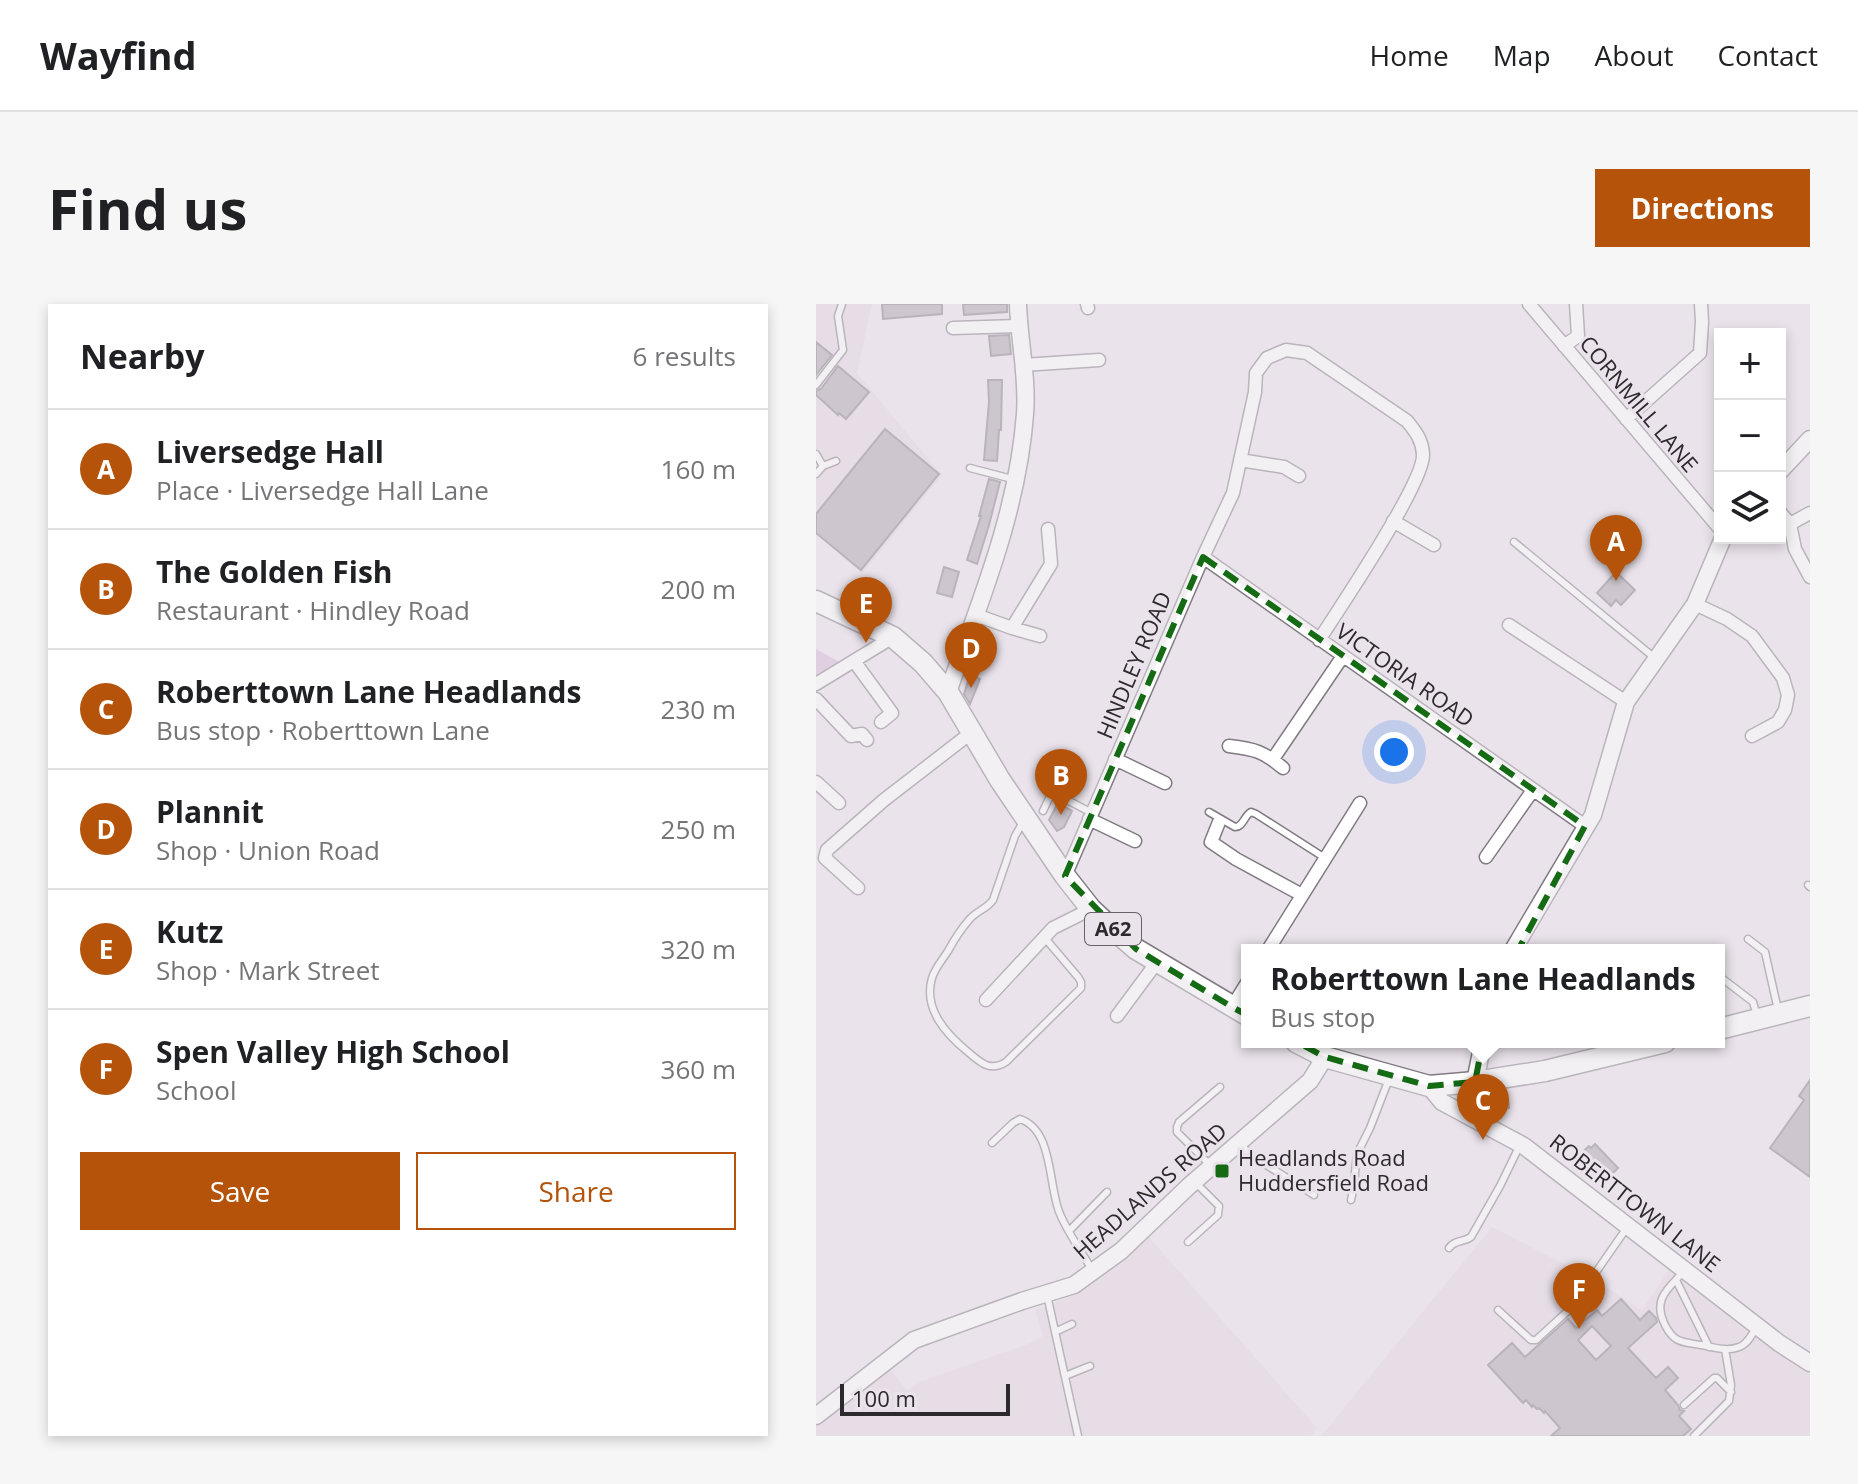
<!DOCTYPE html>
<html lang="en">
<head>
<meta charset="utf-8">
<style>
	:root { --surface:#fff; --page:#f6f6f6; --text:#202124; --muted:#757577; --line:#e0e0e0; --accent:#b45309 }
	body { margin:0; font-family:"Open Sans",sans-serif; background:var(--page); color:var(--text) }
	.controls { position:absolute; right:24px; top:24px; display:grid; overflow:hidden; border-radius:0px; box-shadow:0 4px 12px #0003 }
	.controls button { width:72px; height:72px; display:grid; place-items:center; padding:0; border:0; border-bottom:2px solid var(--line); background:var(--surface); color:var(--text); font:40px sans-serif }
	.scale { position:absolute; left:24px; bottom:20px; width:170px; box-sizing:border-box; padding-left:8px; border:4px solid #2d2a2d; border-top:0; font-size:22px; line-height:28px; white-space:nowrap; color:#2d2a2d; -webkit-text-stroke:6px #eae3eb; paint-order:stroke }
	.you { position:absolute; left:578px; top:448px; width:28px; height:28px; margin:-20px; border:6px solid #fff; border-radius:50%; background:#1a73e8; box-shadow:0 0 0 12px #1a73e833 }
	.badge { display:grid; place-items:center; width:52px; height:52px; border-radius:50%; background:var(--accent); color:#fff; font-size:26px; font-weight:700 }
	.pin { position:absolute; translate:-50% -66px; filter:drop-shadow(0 2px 4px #0008) }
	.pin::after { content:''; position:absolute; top:42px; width:28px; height:24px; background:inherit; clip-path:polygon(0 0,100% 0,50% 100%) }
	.popup { position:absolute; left:425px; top:640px; width:484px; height:104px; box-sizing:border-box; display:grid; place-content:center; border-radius:0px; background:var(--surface); filter:drop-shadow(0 2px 6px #0005); font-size:26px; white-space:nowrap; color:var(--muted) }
	.popup b { font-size:30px; color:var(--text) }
	.popup::after { content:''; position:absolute; left:50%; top:100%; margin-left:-16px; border:16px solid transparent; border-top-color:var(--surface) }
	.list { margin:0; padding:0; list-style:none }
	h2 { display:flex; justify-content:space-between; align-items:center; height:104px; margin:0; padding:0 32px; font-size:34px }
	h2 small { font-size:26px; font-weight:400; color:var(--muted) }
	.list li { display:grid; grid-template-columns:52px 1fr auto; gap:24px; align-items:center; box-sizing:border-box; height:120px; padding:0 32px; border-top:2px solid var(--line) }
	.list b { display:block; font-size:30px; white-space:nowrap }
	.list p { margin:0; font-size:26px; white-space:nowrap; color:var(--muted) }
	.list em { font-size:26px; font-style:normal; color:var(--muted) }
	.actions { display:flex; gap:16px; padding:24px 32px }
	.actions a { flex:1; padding:18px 0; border:2px solid var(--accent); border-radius:0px; text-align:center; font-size:28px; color:var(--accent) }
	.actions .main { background:var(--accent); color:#fff }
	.icon { flex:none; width:44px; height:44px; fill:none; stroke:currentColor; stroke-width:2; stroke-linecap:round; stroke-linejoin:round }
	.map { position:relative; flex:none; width:994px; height:1132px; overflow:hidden; border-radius:0px }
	header { display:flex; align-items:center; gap:48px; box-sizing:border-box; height:112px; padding:0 40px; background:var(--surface); border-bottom:2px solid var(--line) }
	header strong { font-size:38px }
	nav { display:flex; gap:44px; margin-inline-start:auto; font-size:28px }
	.intro { display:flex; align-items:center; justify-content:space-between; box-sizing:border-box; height:192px; padding:0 48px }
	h1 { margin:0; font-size:56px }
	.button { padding:20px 36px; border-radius:0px; background:var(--accent); color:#fff; font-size:28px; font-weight:700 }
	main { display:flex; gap:48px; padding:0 48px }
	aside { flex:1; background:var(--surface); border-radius:0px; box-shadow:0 4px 12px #0003 }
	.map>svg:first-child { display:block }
	.built { fill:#e2d6e3 }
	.green { fill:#d3b7d6 }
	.building { fill:#aaa3ab; stroke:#7f787f; stroke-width:2; fill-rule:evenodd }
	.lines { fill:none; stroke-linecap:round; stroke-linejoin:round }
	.service-casing { stroke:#807a81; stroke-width:9 }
	.minor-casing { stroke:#807a81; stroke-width:15 }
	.tertiary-casing { stroke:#807a81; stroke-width:19 }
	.primary-casing { stroke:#807a81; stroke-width:23 }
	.service { stroke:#fff; stroke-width:6 }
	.minor { stroke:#fff; stroke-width:12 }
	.tertiary { stroke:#fff; stroke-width:16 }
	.primary { stroke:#fff; stroke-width:20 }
	.marked { fill:none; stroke:#146b14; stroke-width:6; stroke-dasharray:16 10; stroke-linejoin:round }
	.poi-dot { fill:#146b14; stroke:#eae3eb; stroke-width:3 }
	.labels { text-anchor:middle; stroke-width:6; stroke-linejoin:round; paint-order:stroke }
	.shield { fill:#eae3eb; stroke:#666266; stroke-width:2 }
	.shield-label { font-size:20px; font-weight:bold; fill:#2d2a2d }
	.street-label { font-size:22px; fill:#2d2a2d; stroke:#eae3eb }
	.poi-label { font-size:22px; fill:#2d2a2d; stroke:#eae3eb; text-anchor:start }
</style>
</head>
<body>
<header>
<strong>Wayfind</strong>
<nav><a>Home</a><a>Map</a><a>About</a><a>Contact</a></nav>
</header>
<div class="intro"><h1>Find us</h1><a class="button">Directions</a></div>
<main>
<aside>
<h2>Nearby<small>6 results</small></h2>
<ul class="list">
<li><span class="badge">A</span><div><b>Liversedge Hall</b><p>Place · Liversedge Hall Lane</p></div><em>160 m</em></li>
<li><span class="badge">B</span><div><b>The Golden Fish</b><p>Restaurant · Hindley Road</p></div><em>200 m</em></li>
<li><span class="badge">C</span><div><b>Roberttown Lane Headlands</b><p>Bus stop · Roberttown Lane</p></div><em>230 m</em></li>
<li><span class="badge">D</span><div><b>Plannit</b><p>Shop · Union Road</p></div><em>250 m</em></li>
<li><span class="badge">E</span><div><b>Kutz</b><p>Shop · Mark Street</p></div><em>320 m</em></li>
<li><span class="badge">F</span><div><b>Spen Valley High School</b><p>School</p></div><em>360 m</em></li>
</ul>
<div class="actions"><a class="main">Save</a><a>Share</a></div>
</aside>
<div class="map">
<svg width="994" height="1132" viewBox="0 0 994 1132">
	<rect width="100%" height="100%" fill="#eae3eb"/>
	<path class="built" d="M 0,0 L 56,0 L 41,69 L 126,171 L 46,270 L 0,227 Z
		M 676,923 L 779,976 L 826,1006 L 855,963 L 994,1066 L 994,1132 L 505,1132 Z
		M 333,933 L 501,1124 L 495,1132 L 0,1132 L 0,1117 L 72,1063 L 91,1086 L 106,1077 L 212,1040 L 227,1032 L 219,1006 L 249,995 L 268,985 Z"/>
	<path class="green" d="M 0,345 L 27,360 L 0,376 Z"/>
	<path class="building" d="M 66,0 L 126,0 L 126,10 L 67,15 Z
		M 147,0 L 191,0 L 191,8 L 148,11 Z
		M 193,31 L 195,50 L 175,52 L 173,32 Z
		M 0,38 L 16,51 L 0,71 Z
		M 22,62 L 53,88 L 30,115 L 23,109 L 22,111 L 0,91 L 0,87 L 5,85 Z
		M 172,76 L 186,76 L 185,126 L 183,126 L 181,157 L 168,156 L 173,98 Z
		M 69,125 L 123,170 L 45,266 L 0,229 L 0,210 Z
		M 173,175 L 184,178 L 173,221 L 161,260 L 151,256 L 165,212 L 163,212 Z
		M 128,263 L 143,268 L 136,293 L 121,289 Z
		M 800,268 L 819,286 L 805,301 L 800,296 L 795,302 L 781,289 Z
		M 154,371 L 164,375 L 154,400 L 148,390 Z
		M 242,499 L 256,507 L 248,523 L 241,527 L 233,516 Z
		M 994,776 L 994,873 L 954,844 L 988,796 L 983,792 Z
		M 686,789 L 686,796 L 692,795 L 693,804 L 665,806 L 665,798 L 671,797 L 670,791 Z
		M 779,840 L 802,864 L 787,879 L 764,854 L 766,852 L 764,850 L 773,842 L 775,844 Z
		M 805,995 L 824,1016 L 833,1007 L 840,1014 L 841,1018 L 812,1044 L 840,1074 L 852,1063 L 862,1074 L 849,1086 L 862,1101 L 864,1106 L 868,1107 L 863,1112 L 875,1125 L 867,1132 L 735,1132 L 744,1124 L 729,1107 L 728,1109 L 723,1104 L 721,1105 L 717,1101 L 716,1103 L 710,1096 L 707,1099 L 672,1061 L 696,1039 L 709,1053 L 752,1015 L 760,1024 L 781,1006 L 786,1012 ZM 776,1022 L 795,1042 L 780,1056 L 762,1036 Z"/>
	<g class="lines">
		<g class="service-casing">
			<path id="service" d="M 0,81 L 27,46 L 22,12 L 26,0
				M 0,150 L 7,162
				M 154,164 L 200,176
				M 0,170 L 7,162 L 20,157
				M 698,238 L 840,355
				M 227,507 L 236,488 L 276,509
				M 393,508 L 419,523 C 427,523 428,512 435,508 L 440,510 L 509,554
				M 207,518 L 199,532 L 177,596 C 171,605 160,607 153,616 C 145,625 138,636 132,647 C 127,655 119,664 116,674 C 107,705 130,730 152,748 C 165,759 174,768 190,758 L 265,684 L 265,678 L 262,673 L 228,633
				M 992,581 L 994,583
				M 932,635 L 949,648 L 962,706
				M 903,672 L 937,698 L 941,712
				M 176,839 L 197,819 L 204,815 C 238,826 232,883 244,910 C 252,929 265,947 275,964
				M 423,839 L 436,852 L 498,891
				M 393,860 L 361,828 L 361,823 L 363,818 L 404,783
				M 535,896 L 539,877 L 539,868 L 541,850 L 554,824 L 573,775
				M 253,927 L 291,888
				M 372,938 L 402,911 L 403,902 L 379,878
				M 633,944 C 638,936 648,938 655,933 L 684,882 L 703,843
				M 868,967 C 852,985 836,995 849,1021 C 858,1039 866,1038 885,1041 C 897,1043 911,1048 923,1043 C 931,1041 935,1031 940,1025
				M 860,976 L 893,1043
				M 231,991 L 262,1132
				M 682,1006 L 715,1036 L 720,1036 L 755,1004 L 810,925
				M 239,1028 L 256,1020
				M 249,1072 L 274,1062
				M 868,1101 L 898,1074 L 901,1074 L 915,1088
				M 878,1132 L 913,1097 L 915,1081 L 909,1045"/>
		</g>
		<g class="minor-casing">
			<path id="minor" d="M 271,0 L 272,4
				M 713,0 L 904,225
				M 137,24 L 203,22
				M 748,42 L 762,32 L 760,0
				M 207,61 L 283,56
				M 810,115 L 884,49 L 886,18 L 885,0
				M 424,156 L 468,163 L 483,172
				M 964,208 L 974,220 L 979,245 L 994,273
				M 577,217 L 618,241
				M 974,220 L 994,209
				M 387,253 L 769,522
				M 879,300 L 911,315 L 936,332 L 967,374 L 972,391 L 969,406 L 962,418 L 936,432
				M 160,311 L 196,324 L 235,260 L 232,225
				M 693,321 L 810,398
				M 196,324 L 224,332
				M 38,357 L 76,409 L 65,418
				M 0,380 L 77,333
				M 0,395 L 35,432 L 46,430 L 51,436
				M 413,442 C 438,445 447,447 467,464
				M 299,455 L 349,479
				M 457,455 L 527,352
				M 0,478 L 23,499
				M 273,515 L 319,537
				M 403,518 L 395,538 L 420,555 L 486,591
				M 670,553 L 717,486
				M 249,572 L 387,253 L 417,189 L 439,88 L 440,69 L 451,54 L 470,46 L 491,49 L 591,117 C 600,128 606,136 607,150 C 609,178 523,305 503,336
				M 42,584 L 9,554 L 11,546 L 68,496 L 156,428
				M 452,646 L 544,499
				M 170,696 L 237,624 L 275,605
				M 416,703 L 431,679
				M 301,712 L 341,658"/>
		</g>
		<g class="tertiary-casing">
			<path id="tertiary" d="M 964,167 L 994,135
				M 132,388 C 164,298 202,207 209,110 C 212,74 203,36 202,0
				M 697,646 L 777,511 L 810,398 L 879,300 L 907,234
				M 659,778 L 667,738
				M 613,782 L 626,798 L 708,842 L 963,1039 L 994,1059
				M 0,1112 L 98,1036 L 206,997 L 258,981 L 305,947 L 373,882 L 494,777 L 509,753"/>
		</g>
		<g class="primary-casing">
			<path id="primary" d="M 0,297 L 77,333 L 107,359 L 132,388 L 184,476 L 249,572 L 275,605 L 290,619 L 320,645 L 431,711
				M 903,725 L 994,702
				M 480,738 L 509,753 L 613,782 L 659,778 L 729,767 L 849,738"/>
		</g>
		<use href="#service" class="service"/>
		<use href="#minor" class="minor"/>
		<use href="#tertiary" class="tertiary"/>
		<use href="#primary" class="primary"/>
	</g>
	<path d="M0 0H994V1132H0ZM 387,253 L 769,522 L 675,696 L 659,778 L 613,782 L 509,753 L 416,703 L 320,645 L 249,572 Z" fill="#eae3eb" fill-opacity=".55" fill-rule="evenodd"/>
	<path class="marked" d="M 387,253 L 769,522 L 675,696 L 659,778 L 613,782 L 509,753 L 416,703 L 320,645 L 249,572 Z"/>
	<rect class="poi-dot" x="398" y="859" width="16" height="16" rx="4"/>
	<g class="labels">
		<rect class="shield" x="269" y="609" width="56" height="32" rx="6"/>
		<g class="shield-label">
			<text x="297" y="632">A62</text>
		</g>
		<g class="street-label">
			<text transform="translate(823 100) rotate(50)" y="8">CORNMILL LANE</text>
			<text transform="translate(318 361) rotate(-67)" y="8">HINDLEY ROAD</text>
			<text transform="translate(589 371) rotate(35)" y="8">VICTORIA ROAD</text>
			<text transform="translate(334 887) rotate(-41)" y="8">HEADLANDS ROAD</text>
			<text transform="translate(819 899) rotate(38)" y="8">ROBERTTOWN LANE</text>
		</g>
		<g class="poi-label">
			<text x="422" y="862">Headlands Road<tspan x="422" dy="25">Huddersfield Road</tspan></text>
		</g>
	</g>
</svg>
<div class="controls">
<button>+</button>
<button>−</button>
<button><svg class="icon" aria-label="layers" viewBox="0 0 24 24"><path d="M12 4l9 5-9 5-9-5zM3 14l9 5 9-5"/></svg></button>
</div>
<div class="scale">100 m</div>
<div class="you"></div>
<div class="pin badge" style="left:800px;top:277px">A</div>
<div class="pin badge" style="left:245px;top:511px">B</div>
<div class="pin badge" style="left:667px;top:836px">C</div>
<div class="popup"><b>Roberttown Lane Headlands</b>Bus stop</div>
<div class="pin badge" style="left:155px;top:384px">D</div>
<div class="pin badge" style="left:50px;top:339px">E</div>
<div class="pin badge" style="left:763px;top:1025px">F</div>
</div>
</main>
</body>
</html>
